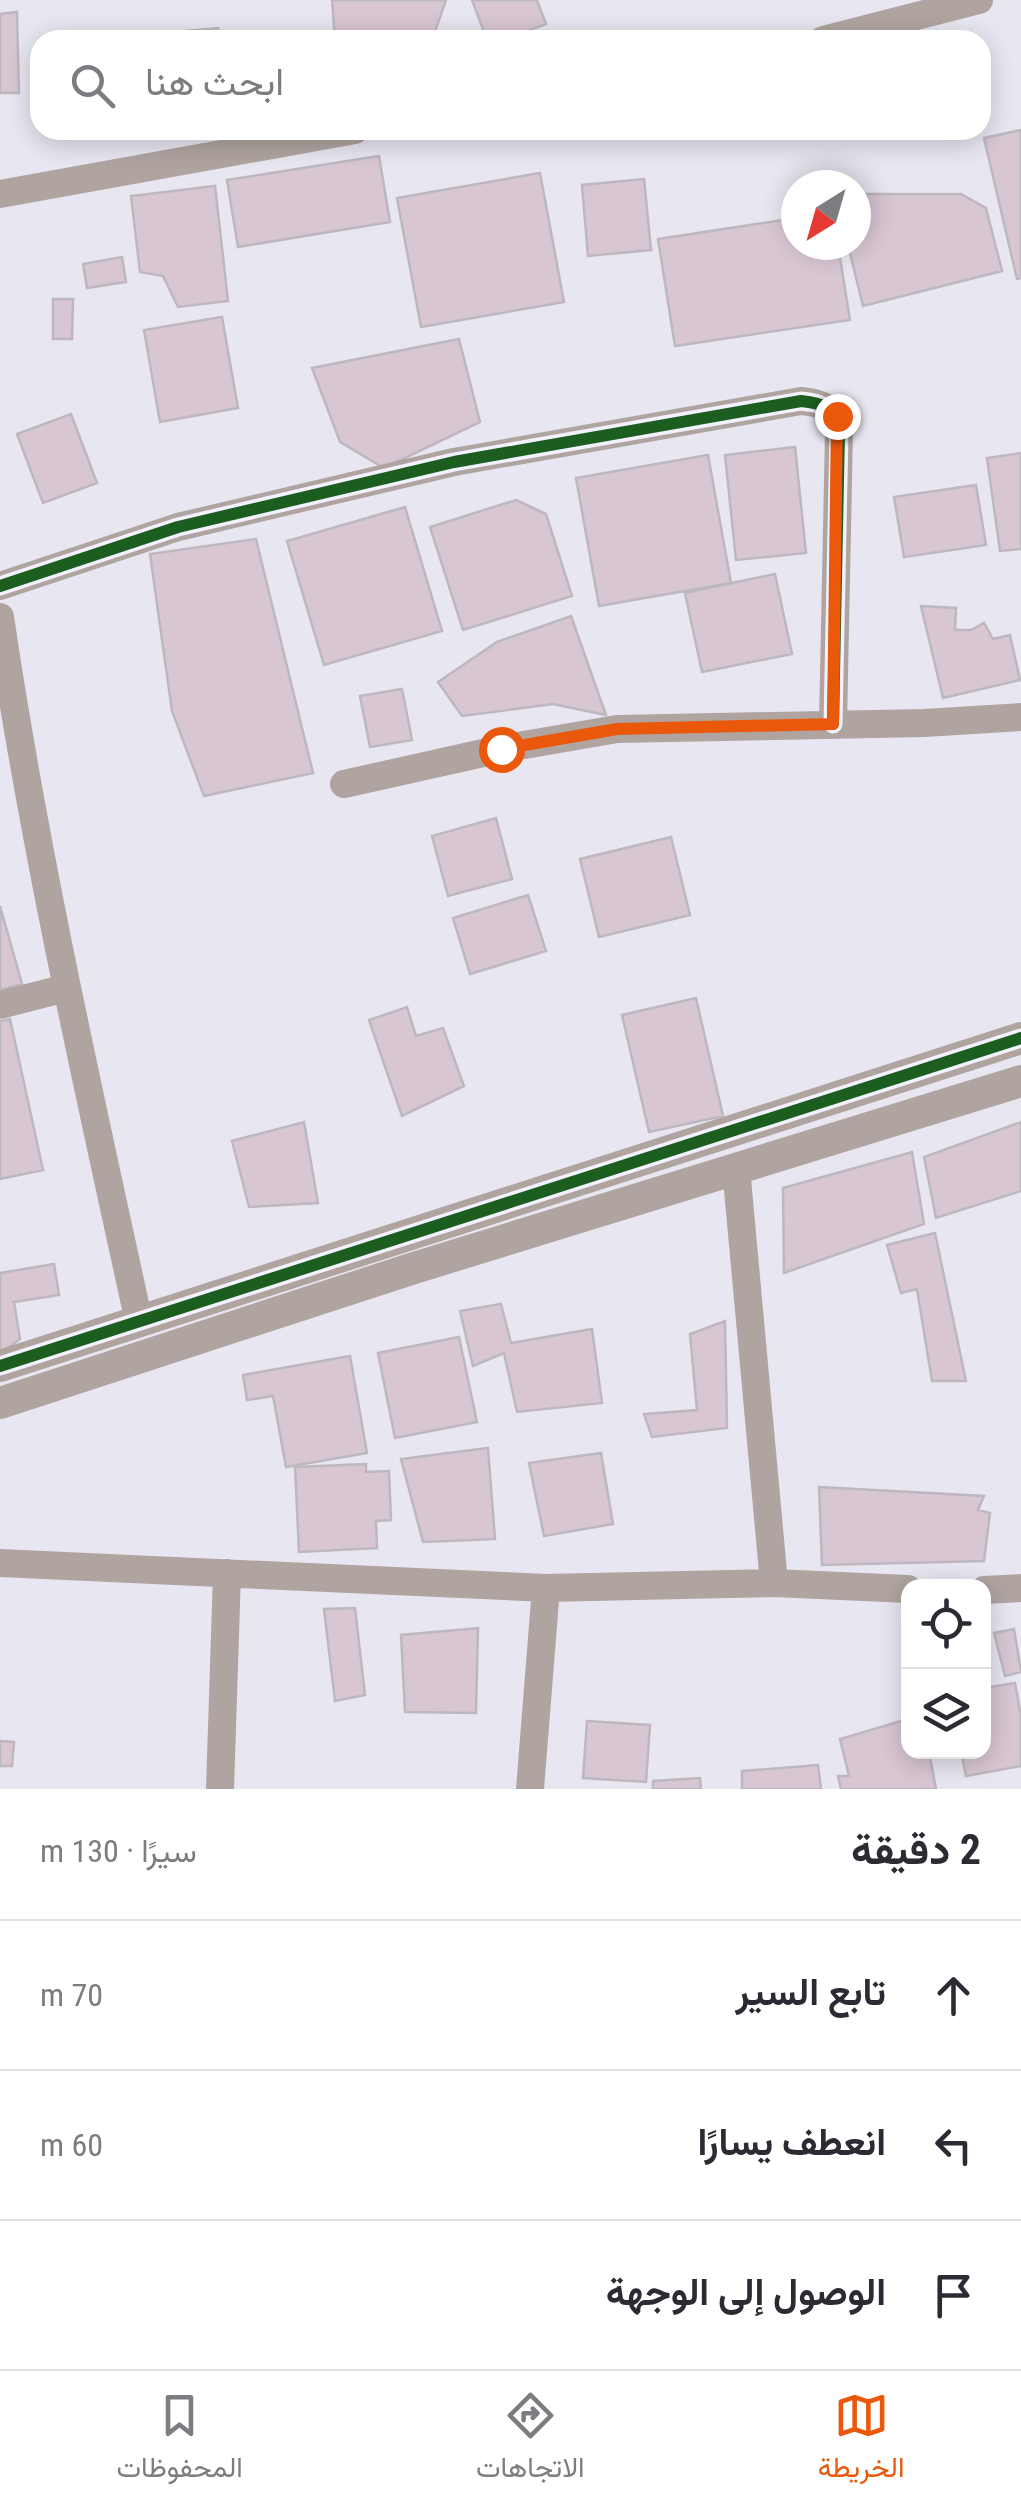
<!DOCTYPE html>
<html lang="ar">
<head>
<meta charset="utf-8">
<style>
	:root { --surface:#fff; --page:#f7f7f7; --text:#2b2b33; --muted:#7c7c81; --line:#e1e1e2; --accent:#ea580c }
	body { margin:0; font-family:"Roboto Condensed",Vazirmatn,sans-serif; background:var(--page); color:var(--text); direction:rtl }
	.controls { position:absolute; right:30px; bottom:30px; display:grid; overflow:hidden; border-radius:20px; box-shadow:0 5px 25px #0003 }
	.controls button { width:90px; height:90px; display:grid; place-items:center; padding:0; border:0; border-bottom:2px solid var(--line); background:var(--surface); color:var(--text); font:50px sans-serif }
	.compass { position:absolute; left:781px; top:170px; width:90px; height:90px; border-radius:50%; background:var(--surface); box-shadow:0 5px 25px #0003; rotate:217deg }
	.stop { position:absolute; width:30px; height:30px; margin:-22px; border:8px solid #ea580c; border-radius:50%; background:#fff }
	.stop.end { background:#ea580c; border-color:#fff; box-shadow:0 2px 10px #0008 }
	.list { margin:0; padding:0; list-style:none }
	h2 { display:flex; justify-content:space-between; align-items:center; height:130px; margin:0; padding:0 40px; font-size:42px }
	h2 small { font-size:32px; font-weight:400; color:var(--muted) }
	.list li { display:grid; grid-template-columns:65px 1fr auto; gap:30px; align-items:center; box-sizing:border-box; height:150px; padding:0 40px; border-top:2px solid var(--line) }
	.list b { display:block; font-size:38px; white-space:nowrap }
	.list em { font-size:32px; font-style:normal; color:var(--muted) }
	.icon { flex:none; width:55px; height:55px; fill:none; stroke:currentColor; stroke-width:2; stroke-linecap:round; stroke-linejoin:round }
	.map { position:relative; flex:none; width:1021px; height:1789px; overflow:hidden; direction:ltr }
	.search { position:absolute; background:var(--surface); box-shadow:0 5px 25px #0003; left:30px; right:30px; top:30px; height:110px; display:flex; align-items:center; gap:25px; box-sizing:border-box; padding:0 35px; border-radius:30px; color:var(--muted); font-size:38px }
	.sheet { height:580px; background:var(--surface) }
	nav { display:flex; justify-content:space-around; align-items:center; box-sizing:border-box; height:140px; border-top:2px solid var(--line); background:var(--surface); font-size:28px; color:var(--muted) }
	nav a { display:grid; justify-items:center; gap:5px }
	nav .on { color:var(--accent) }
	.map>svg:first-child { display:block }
	.building { fill:#d8c6d2; stroke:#bdb8be; stroke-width:2.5 }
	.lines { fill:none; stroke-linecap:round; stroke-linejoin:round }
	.minor { stroke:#afa4a0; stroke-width:28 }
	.tertiary { stroke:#afa4a0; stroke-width:32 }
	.cycleway-casing { stroke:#f2f1fd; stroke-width:19 }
	.cycleway { stroke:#1b5e20; stroke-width:12 }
	.route { stroke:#ea580c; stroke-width:12 }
</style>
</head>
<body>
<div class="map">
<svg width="1021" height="1789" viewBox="0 0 1021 1789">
	<rect width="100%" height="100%" fill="#e8e6f0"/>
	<path class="building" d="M 332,0 L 446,0 L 432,40 L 335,40 Z
		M 472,0 L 537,0 L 546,24 L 502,40 L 487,40 Z
		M 17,12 L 19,93 L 0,93 L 0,14 Z
		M 218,28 L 222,40 L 178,40 L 174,32 Z
		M 1021,130 L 1021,278 L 1017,279 L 984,138 Z
		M 379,156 L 390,222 L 238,247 L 227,180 Z
		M 540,173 L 564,302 L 421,327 L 397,198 Z
		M 644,179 L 651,250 L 588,256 L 582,185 Z
		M 215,186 L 228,301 L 178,307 L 163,276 L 140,272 L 131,196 Z
		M 856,194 L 961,194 L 986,208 L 1002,271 L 863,306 L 848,245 L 856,245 Z
		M 796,218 L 796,245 L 838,245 L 850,320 L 675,346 L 658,239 Z
		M 122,257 L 126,282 L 87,288 L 83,264 Z
		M 53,299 L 73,299 L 72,339 L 53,339 Z
		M 222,317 L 238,408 L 160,422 L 144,330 Z
		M 459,339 L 480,422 L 384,468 L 340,442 L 312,368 Z
		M 71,414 L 97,483 L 43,503 L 17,434 Z
		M 795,447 L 806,553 L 736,560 L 725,455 Z
		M 1021,453 L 1021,549 L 1000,551 L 987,458 Z
		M 708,455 L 731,583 L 599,606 L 576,478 Z
		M 976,485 L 986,545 L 904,557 L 894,497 Z
		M 516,500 L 546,514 L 572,596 L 463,630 L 430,527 Z
		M 405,507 L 442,631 L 324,665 L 287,541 Z
		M 256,539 L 313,773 L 204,796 L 172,711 L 150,554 Z
		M 775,574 L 792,654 L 702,672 L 685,593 Z
		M 921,606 L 956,608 L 955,630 L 971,630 L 984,623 L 993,639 L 1010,635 L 1020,680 L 943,698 Z
		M 571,616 L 606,715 L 553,704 L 462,716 L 438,682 L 497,642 Z
		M 402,689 L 412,740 L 370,747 L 360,696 Z
		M 496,818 L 512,879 L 448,896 L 432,836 Z
		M 671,837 L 690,915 L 599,937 L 580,859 Z
		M 528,895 L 546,951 L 470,974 L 453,918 Z
		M 0,906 L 22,984 L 0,990 Z
		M 696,998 L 723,1116 L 649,1132 L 622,1015 Z
		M 407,1007 L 416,1036 L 443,1028 L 464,1086 L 402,1116 L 369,1020 Z
		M 10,1019 L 43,1170 L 0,1179 L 0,1021 Z
		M 304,1122 L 318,1203 L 249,1207 L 232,1141 Z
		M 1021,1122 L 1021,1191 L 936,1218 L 924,1157 Z
		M 912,1152 L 924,1224 L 784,1273 L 783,1188 Z
		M 935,1233 L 966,1381 L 932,1381 L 917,1289 L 901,1293 L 887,1245 Z
		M 54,1264 L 59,1295 L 14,1302 L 20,1339 L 0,1354 L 0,1273 Z
		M 501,1304 L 511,1343 L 592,1329 L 602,1403 L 517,1412 L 504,1353 L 473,1366 L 460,1311 Z
		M 725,1321 L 727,1428 L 652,1437 L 644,1414 L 697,1410 L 690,1334 Z
		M 459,1337 L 477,1422 L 395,1438 L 378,1353 Z
		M 350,1356 L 367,1453 L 286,1467 L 273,1396 L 247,1400 L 243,1375 Z
		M 488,1448 L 495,1539 L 423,1542 L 401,1459 Z
		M 601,1453 L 613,1524 L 544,1536 L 529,1463 Z
		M 366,1464 L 366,1472 L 389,1471 L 391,1520 L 376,1521 L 377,1548 L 299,1552 L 295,1467 Z
		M 819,1487 L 984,1496 L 978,1510 L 990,1513 L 984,1561 L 822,1565 Z
		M 355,1608 L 365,1695 L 335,1701 L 324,1609 Z
		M 478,1628 L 476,1713 L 405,1712 L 401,1635 Z
		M 1014,1629 L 1021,1672 L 1005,1676 L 994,1633 Z
		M 1015,1683 L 1021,1716 L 1021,1766 L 966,1776 L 961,1752 L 984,1752 L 984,1688 Z
		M 908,1719 L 908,1752 L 929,1752 L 936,1789 L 841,1789 L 838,1776 L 849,1776 L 840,1739 Z
		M 587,1721 L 650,1725 L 646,1782 L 583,1778 Z
		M 0,1741 L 14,1742 L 12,1766 L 0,1766 Z
		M 818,1765 L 821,1789 L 742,1789 L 742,1771 Z
		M 700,1778 L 701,1789 L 653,1789 L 653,1781 Z"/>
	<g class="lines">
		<path class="minor" d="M 823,40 L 979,0
			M 0,194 L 355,130
			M 0,586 L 178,527 L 454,462 L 801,401 C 823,403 836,408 839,432 L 833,724
			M 0,617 C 35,854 88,1088 139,1322
			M 344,784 L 501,749 L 617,729 L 924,723 L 1021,717
			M 0,1005 L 66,988
			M 736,1168 L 774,1583
			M 0,1563 L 546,1588 L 774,1583 L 908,1589
			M 984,1590 L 1021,1588
			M 220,1789 L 227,1573
			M 530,1789 L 546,1588"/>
		<path class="tertiary" d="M 0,1366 L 1021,1038
			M 0,1403 L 411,1269 L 1021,1081"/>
		<g class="cycleway-casing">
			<path id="cycleway" d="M 0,586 L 178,527 L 454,462 L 801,401 C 823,403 836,408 839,432 L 833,724
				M 0,1366 L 1021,1038"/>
		</g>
		<use href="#cycleway" class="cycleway"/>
	</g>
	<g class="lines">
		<path class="route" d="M 501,749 L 617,729 L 833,724 L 837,416"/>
	</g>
</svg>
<div class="controls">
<button><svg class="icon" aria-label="locate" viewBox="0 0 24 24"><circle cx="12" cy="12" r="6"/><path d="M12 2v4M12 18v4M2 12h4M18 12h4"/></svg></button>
<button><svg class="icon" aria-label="layers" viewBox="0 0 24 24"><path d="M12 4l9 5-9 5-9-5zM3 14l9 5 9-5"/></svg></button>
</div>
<svg class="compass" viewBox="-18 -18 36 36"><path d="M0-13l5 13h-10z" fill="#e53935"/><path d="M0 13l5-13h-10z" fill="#7c7c81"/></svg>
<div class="stop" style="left:501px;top:749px"></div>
<div class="stop end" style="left:837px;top:416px"></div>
<div class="search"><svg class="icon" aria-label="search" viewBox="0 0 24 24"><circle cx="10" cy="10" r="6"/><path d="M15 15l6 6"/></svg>ابحث هنا</div>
</div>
<section class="sheet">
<h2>2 دقيقة<small>سيرًا · 130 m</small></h2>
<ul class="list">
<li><svg class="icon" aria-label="ahead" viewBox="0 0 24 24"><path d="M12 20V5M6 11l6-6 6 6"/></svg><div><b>تابع السير</b></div><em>70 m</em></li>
<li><svg class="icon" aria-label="left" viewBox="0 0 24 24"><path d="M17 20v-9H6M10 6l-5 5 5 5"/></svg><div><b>انعطف يسارًا</b></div><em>60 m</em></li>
<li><svg class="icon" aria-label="arrive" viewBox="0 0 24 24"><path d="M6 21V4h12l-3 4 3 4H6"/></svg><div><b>الوصول إلى الوجهة</b></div></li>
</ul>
</section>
<nav>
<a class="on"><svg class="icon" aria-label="map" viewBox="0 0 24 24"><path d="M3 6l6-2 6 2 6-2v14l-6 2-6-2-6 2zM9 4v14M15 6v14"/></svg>الخريطة</a>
<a><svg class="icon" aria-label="directions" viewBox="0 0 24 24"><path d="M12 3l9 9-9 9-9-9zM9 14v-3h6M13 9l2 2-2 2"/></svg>الاتجاهات</a>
<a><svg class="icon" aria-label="saved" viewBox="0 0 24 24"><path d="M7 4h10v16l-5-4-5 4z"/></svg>المحفوظات</a>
</nav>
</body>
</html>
